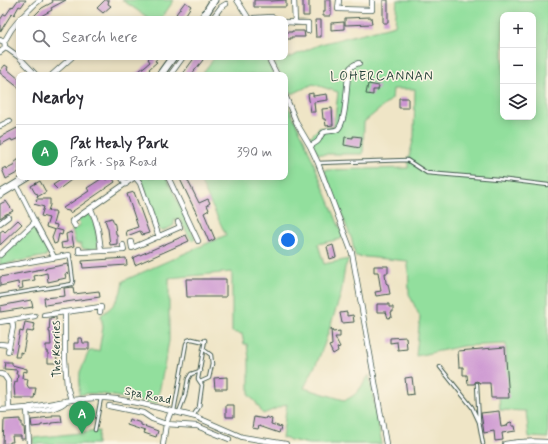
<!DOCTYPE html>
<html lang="en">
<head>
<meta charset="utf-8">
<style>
	:root { --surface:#fff; --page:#f2f2f3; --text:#2b2b33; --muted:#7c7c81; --line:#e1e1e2; --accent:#1f6fb2 }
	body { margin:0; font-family:Mynerve,sans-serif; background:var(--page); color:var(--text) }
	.controls { position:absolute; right:12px; top:12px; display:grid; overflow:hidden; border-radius:8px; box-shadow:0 2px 10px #0003 }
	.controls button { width:36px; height:36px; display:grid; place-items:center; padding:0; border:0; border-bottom:1px solid var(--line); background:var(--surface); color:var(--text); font:20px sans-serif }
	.you { position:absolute; left:288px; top:240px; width:14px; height:14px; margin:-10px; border:3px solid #fff; border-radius:50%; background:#1a73e8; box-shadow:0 0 0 6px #1a73e833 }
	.badge { display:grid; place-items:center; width:26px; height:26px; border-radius:50%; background:var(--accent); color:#fff; font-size:13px; font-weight:700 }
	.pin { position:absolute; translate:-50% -33px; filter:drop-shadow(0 1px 2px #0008) }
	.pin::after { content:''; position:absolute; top:21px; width:14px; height:12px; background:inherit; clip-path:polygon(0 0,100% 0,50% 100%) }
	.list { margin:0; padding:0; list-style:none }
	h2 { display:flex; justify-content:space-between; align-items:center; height:52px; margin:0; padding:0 16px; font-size:17px }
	h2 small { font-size:13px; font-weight:400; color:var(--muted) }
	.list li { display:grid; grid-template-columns:26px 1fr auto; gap:12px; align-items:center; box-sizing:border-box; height:56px; padding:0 16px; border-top:1px solid var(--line) }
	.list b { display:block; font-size:15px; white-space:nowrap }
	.list p { margin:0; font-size:13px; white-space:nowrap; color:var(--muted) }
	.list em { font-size:13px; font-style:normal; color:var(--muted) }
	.icon { flex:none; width:22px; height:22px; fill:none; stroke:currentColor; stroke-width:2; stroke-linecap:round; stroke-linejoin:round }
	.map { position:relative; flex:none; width:548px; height:444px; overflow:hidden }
	.search { position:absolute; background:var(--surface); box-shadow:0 2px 10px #0003; left:16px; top:16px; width:272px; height:44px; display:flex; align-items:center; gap:10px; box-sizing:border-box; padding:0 14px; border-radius:8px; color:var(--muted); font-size:15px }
	.panel { position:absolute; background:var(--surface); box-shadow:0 2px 10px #0003; left:16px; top:72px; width:272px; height:108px; border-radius:8px }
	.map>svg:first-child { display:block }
	.green { fill:#92df9d; stroke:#588e68; fill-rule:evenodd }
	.building { fill:#cc95d2 }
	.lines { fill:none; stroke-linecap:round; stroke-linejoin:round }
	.lane-casing { stroke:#3e564a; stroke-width:4.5 }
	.street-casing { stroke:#3e564a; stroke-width:6 }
	.secondary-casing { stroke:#3e564a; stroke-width:9 }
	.lane { stroke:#fff; stroke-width:2.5 }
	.street { stroke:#fff; stroke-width:4.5 }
	.secondary { stroke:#fff; stroke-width:7 }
	.labels { text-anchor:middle; stroke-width:3; stroke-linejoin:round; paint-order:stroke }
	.street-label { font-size:12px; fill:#1f3d34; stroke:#fcf5e5 }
	.neighbourhood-label { font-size:13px; letter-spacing:1px; fill:#1f3d34; stroke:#fcf5e5 }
</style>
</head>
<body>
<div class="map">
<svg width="548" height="444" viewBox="0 0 548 444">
	<rect width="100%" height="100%" fill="#fcf5e5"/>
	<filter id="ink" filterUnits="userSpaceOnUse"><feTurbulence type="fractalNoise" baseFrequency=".025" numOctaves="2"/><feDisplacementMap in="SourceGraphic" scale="8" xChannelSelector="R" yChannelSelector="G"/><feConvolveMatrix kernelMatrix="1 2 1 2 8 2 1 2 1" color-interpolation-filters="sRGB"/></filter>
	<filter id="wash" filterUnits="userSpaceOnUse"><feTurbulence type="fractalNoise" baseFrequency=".012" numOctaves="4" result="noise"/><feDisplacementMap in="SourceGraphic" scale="16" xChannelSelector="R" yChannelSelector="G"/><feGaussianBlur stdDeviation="0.9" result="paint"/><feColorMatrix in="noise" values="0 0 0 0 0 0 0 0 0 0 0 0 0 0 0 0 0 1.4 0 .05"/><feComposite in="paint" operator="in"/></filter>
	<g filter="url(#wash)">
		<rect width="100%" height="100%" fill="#efe5c6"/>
		<path class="green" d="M 122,0 L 174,0 L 161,19 L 150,19 Z
			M 397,0 L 548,0 L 548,438 L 529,437 L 526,411 L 500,410 L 499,396 L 506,397 L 506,344 L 463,346 L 416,356 L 420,317 L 409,294 L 408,261 L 355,256 L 352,240 L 324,170 L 408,168 L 409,157 L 414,137 L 415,89 L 393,89 L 392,99 L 364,122 L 363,154 L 318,154 L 309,138 L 319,128 L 334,127 L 338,92 L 313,84 L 292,94 L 285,82 L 285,75 L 281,75 L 274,64 L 321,44 L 395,25 ZM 503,15 L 533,15 L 533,117 L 503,117 Z
			M 215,57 L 265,57 L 274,75 L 201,75 Z
			M 285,100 L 304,139 L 343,236 L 341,239 L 318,244 L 324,264 L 349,259 L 345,267 L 341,294 L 324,345 L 318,360 L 304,388 L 344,400 C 356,398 363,384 369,375 L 382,444 L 309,444 L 282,438 L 287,404 L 263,414 L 255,401 L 249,396 L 249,358 L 247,344 L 244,344 L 242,334 L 232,332 L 232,272 L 169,278 L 169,341 L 157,403 C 134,403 100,389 79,395 L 80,372 L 89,351 L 99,351 L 103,327 L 101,315 C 115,306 121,297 123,281 L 226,235 L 198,177 L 285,177 Z
			M 140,177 L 166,177 L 195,238 L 192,241 L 179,218 L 174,220 L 174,225 L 171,227 L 162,231 L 159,230 Z
			M 88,214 L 90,214 C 96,224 97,235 98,247 C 95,250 85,250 82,248 L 81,244 L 76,244 L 72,230 L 80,226 L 78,220 Z
			M 33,228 L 37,230 L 48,251 L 48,253 L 46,256 L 0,265 L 0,258 L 30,229 Z
			M 99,431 L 97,444 L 33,444 L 33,438 Z"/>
		<g id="blocks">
			<path class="building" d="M 18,0 L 26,0 L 21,7 L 19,6 L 14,15 L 12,13 L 0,32 L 0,20 L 4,14 L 6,15 L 12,6 L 13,7 Z
				M 52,0 L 66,0 L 51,8 L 52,10 L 41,16 L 44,19 L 35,19 L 33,17 L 42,8 L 53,2 Z
				M 105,0 L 109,0 L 108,4 L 111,6 L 103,13 L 97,8 Z
				M 254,0 L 270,0 L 270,1 L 286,0 L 286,7 L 254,7 Z
				M 303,0 L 309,0 L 309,16 L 303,16 Z
				M 325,0 L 331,0 L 331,15 L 330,14 L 330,16 L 323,16 L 323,12 L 325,12 Z
				M 383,0 L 388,0 L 388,23 L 383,23 Z
				M 185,2 L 191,6 L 183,19 L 177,19 L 179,16 L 176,14 Z
				M 371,17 L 372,24 L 345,25 L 345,18 Z
				M 315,20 L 321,20 L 321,37 L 316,37 Z
				M 344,22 L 344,29 L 331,30 L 331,23 Z
				M 292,31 L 304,31 L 305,37 L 291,37 L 291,39 L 286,39 L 286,32 L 292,32 Z
				M 150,57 L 158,57 L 155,61 L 157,62 L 149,69 L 150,70 L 144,75 L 134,75 L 150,62 L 148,59 Z
				M 195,57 L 200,57 L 203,60 L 191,75 L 182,75 Z
				M 5,65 L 8,67 L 7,69 L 19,79 L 19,88 L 0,73 L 0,71 Z
				M 368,84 L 379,86 L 378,90 L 373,90 L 373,95 L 366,94 Z
				M 313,93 L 313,96 L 327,94 L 328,100 L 314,102 L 315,112 L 311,112 L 308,94 Z
				M 399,98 L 408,98 L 408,108 L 399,108 Z
				M 332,108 L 333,125 L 326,126 L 325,119 L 323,119 L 322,109 Z
				M 17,128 L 19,131 L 19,138 L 12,141 L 11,139 L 0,145 L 0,137 Z
				M 353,136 L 362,137 L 360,148 L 344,145 L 345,137 L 353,138 Z
				M 19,159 L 19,172 L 6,179 L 2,169 L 6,167 L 7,169 L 15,165 L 14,163 Z
				M 65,177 L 75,177 L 58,190 L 53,185 Z
				M 104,177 L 106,180 L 110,177 L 112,177 L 115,182 L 70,213 L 69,211 L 64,210 L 63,208 L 89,191 L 87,188 Z
				M 179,177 L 186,177 L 199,203 L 208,199 L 210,203 L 207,205 L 209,210 L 204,213 L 215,239 L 209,242 L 201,223 Z
				M 40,181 L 46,192 L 37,197 L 38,194 L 35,193 L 31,186 Z
				M 134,192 L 149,233 L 142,235 L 140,231 L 127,236 L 126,231 L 138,227 L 127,194 Z
				M 36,199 L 50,199 L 50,205 L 48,211 L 55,211 L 56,213 L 53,224 L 57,225 L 56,229 L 63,231 L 62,235 L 59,234 L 57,243 L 54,244 L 52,238 L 55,230 L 46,227 L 49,218 L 41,216 L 44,207 L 34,204 L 37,201 Z
				M 6,201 L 13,211 L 9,213 L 6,214 L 0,218 L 0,204 Z
				M 112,218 L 115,225 L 116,234 L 117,234 L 117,244 L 110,245 L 108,229 L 105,220 Z
				M 18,220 L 22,224 L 0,245 L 0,232 L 3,230 L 5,232 Z
				M 71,232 L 74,246 L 62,249 L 61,243 L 67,242 L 66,234 Z
				M 186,235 L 189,241 L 135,265 L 133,258 Z
				M 333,245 L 336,257 L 330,259 L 327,247 Z
				M 126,258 L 127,265 L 83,268 L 82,261 Z
				M 68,264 L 69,273 L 65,274 L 66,278 L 48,282 L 47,273 L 34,276 L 35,280 L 22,282 L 23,288 L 19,289 L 18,282 L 0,286 L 0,277 Z
				M 374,266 L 388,266 L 388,273 L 385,273 L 386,283 L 387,284 L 388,284 L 390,294 L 376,296 L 375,292 L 381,291 L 378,272 L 374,272 Z
				M 186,279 L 226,279 L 226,297 L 187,297 Z
				M 73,287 L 74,294 L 99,291 L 100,297 L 45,305 L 44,298 L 65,296 L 64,288 Z
				M 31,300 L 33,307 L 0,312 L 0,306 Z
				M 377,304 L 389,304 L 389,307 L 393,307 L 393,312 L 391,312 L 392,317 L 388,318 L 386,312 L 377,312 Z
				M 347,312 L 347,316 L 353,315 L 354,322 L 342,323 L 340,313 Z
				M 56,317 L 57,343 L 56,343 L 57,363 L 48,363 L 48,352 L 46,352 L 46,345 L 51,345 L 50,332 L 49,332 L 50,318 Z
				M 25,322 L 35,324 L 33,332 L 27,331 L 23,353 L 20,352 L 20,357 L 15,357 L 20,331 L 23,332 Z
				M 331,328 L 333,332 L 340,331 L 340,337 L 335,337 L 340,347 L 337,348 L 338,351 L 333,354 L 329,346 L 332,345 Z
				M 406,337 L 407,349 L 398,350 L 397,342 L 390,343 L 390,338 Z
				M 78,338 L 82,338 L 83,343 L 89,343 L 89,349 L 74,349 L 74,343 L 78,343 Z
				M 505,347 L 509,398 L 491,398 L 490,383 L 480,383 L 479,382 L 476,381 L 474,384 L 468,384 L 467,375 L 463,375 L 463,367 L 459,367 L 458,351 Z
				M 5,362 L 12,362 L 12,365 L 27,369 L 27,372 L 23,371 L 22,378 L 28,379 L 27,385 L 28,386 L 28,388 L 36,388 L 34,398 L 15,398 L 14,387 L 15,382 L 17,382 L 18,374 L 16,374 L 17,370 L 4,369 Z
				M 227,377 L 227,389 L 215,389 L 214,378 Z
				M 412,377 L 414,394 L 407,395 L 405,378 Z
				M 226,405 L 234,405 L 234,417 L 226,417 Z
				M 499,411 L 501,427 L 507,426 L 508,423 L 511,422 L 512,423 L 512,426 L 515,426 L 516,431 L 502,433 L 503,440 L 495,441 L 494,431 L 484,433 L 481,413 Z
				M 52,415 L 61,415 L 62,422 L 51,423 L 51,424 L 41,425 L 41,426 L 32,427 L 31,420 L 41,419 L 41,418 L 52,417 Z
				M 254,417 L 265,419 L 266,417 L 272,419 L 271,424 L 281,427 L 279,433 L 259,426 L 258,429 L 252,428 Z
				M 20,419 L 20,422 L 22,422 L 22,427 L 24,427 L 25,439 L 21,439 L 21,436 L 12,436 L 13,442 L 10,442 L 10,444 L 3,444 L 4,420 Z
				M 129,419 L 141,423 L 141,425 L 158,431 L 156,437 L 144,433 L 145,431 L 127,425 Z"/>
		</g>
	</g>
	<g filter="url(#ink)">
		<use href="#blocks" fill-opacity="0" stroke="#3e564a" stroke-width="1"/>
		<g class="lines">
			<g class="lane-casing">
				<path id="lane" d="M 318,163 L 407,160 L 427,173 L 498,179 L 548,185
					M 0,296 L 72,284 L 73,281 L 70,258 L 69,255
					M 440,367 L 472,407 L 479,422
					M 200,382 L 209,378 L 212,364 L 211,355 L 203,349
					M 477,384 L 479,422 L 483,444
					M 83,399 L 83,407
					M 174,411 L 186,344 L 188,340 L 192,339 L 205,342
					M 179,412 L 185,396 L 188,379 L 191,374 L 200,371
					M 193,416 L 199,407 L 202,385 L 198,379 L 205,340
					M 95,430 L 101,398"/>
			</g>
			<g class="street-casing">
				<path id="street" d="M 237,0 L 249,19
					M 294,0 L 295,23
					M 339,0 L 338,9 L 372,10 L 372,0
					M 254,18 L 272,17 L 276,19
					M 20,19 L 35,4 L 40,0
					M 212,19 L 221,7 L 226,4
					M 285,22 L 308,23 L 308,31
					M 0,40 L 4,42 L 5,45 L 4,49 L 0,52
					M 4,42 L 11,30 L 19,20
					M 5,47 L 19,57
					M 19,57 L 36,75
					M 268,57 L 277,75
					M 52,75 L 72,57
					M 170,75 L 183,57
					M 285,95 L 297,124 L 310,146 L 318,163 L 352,253 L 386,444
					M 0,126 L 10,121
					M 310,146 C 312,145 316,143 318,141 C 320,139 320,135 323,133 C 327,130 334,132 338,129 C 347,121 346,82 349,70 C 351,66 355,64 359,63
					M 121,177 L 126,184
					M 135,177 L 140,183 L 159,237
					M 168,177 L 198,241
					M 16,184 L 35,222 L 54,257
					M 91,209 C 98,224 99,234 101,251
					M 0,223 L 8,217
					M 75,226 L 72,221 L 135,177
					M 131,242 L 132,248 L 180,227 L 178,222
					M 79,249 L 79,252 L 124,250 L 123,245
					M 0,255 L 35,222
					M 0,267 L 69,255
					M 44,315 L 65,312
					M 0,322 L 35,316
					M 0,344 L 9,345
					M 8,352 L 13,327 L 12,320
					M 0,374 L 4,375 L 8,381 L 9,409
					M 71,400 L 67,386 L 65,359 L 65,312 L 101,307 L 100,312
					M 109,406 L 143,413 L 152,419 L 166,424 L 197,426 L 229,439
					M 30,407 L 31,411 L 32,412 C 42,410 60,409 66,401
					M 27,408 L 29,444
					M 0,410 L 27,408 L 71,400 L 95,398 L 105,398 L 116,399 L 143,404 L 196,417 L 242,437 L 286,444
					M 163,444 L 166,424 L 171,411
					M 505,444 C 520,441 533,441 548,442"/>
			</g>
			<g class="secondary-casing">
				<path id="secondary" d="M 202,19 L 214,0
					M 160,75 L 173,57
					M 0,194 L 28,177"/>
			</g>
			<use href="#lane" class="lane"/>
			<use href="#street" class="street"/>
			<use href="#secondary" class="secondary"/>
		</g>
	</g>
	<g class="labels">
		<g class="street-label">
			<text transform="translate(56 349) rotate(-91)" y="4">The Kerries</text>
			<text transform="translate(148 395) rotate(12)" y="4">Spa Road</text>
		</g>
		<g class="neighbourhood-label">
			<text x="382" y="80">LOHERCANNAN</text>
		</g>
	</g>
</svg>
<div class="controls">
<button>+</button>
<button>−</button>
<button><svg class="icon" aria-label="layers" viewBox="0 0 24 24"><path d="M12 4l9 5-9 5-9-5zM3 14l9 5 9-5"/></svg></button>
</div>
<div class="you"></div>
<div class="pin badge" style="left:82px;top:434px;background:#2e9e5b">A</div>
<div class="search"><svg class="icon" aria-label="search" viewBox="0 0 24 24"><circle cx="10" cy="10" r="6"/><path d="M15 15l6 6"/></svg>Search here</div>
<section class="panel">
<h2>Nearby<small></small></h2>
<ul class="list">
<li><span class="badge" style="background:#2e9e5b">A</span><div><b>Pat Healy Park</b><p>Park · Spa Road</p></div><em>390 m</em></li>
</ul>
</section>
</div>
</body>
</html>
